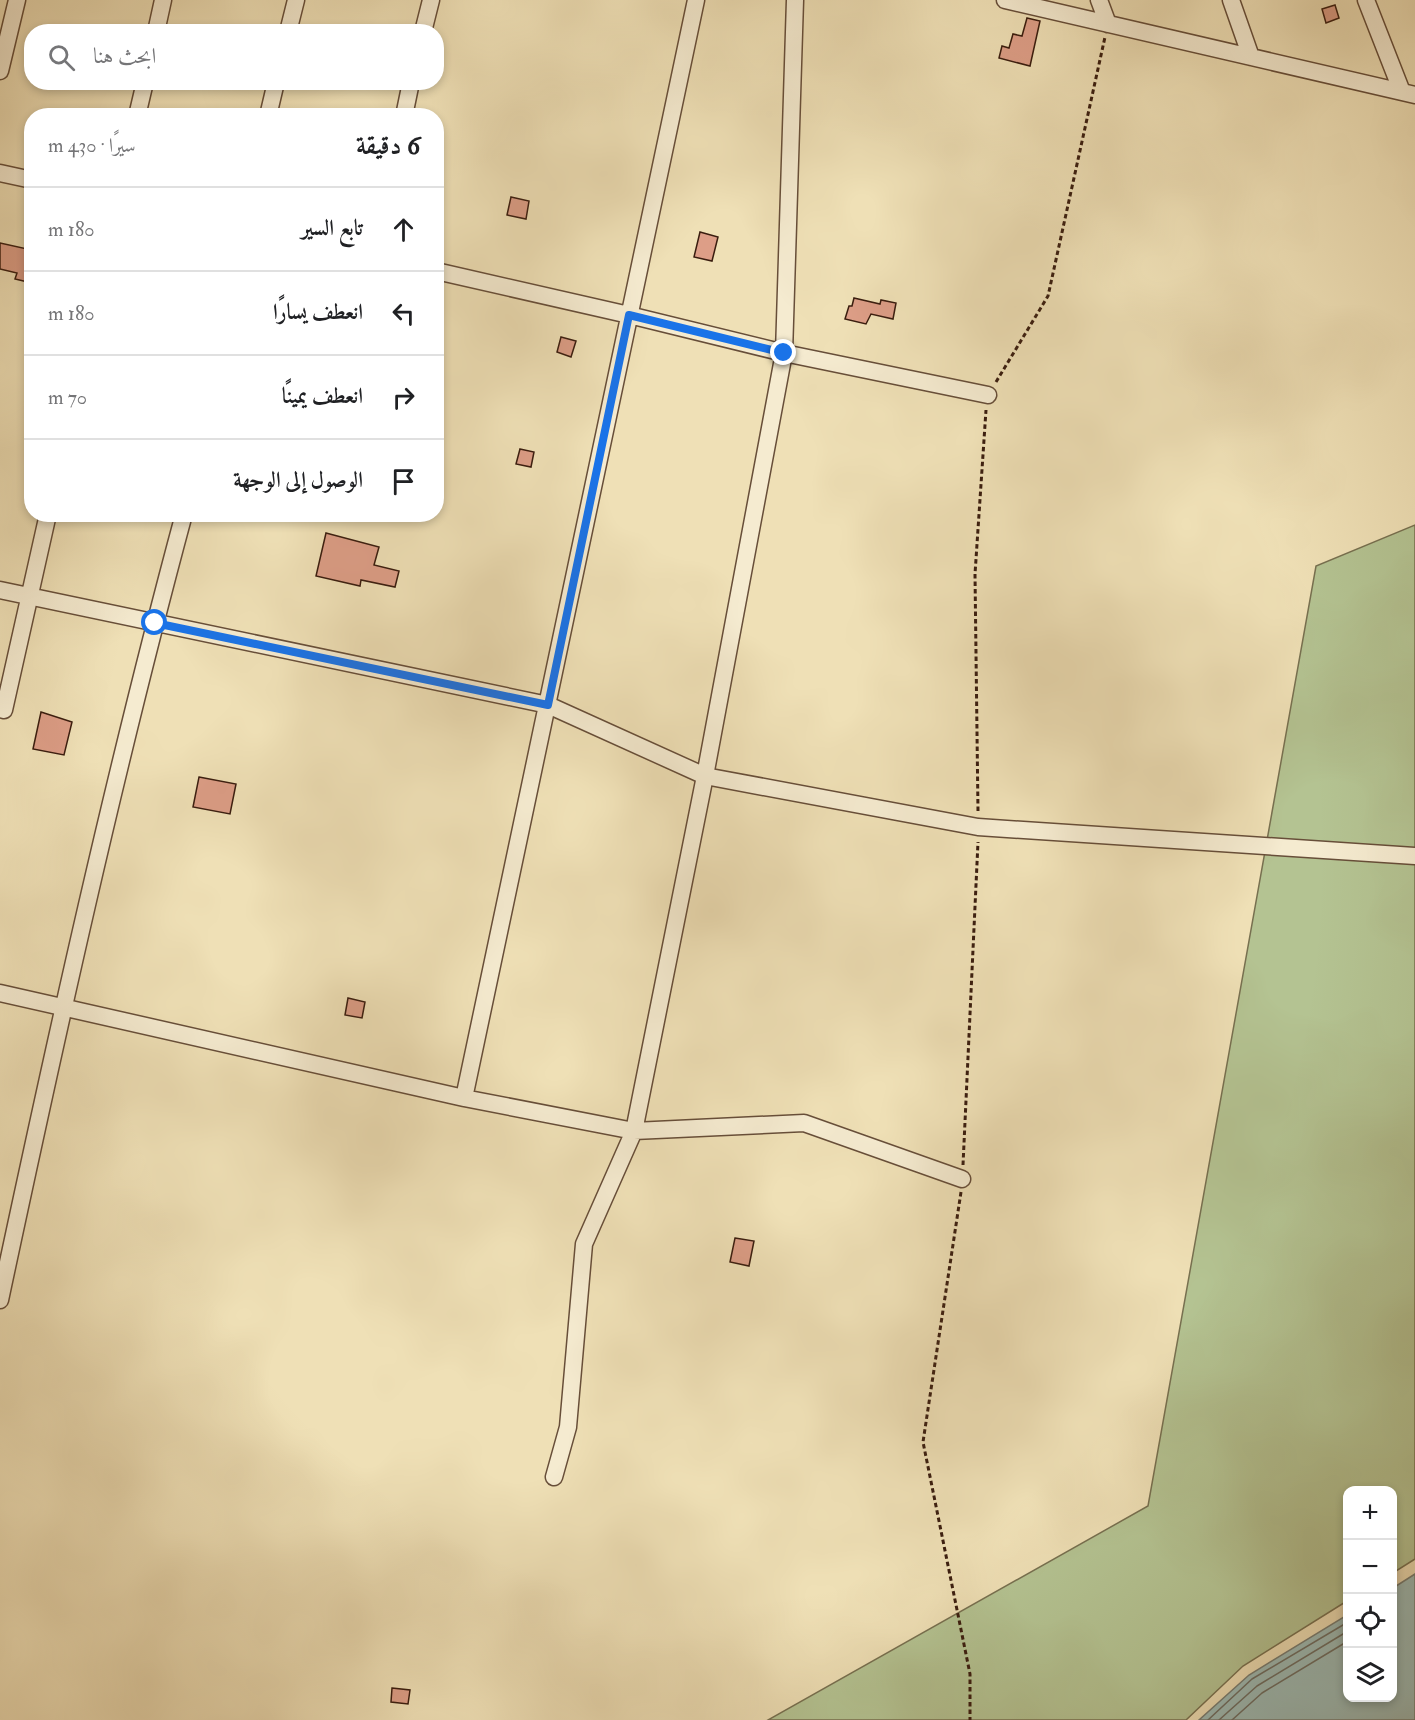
<!DOCTYPE html>
<html lang="ar">
<head>
<meta charset="utf-8">
<style>
	:root { --surface:#fff; --page:#f6f6f6; --text:#202124; --muted:#757577; --line:#e0e0e0 }
	body { margin:0; font-family:"IM FELL Double Pica",Amiri,serif; background:var(--page); color:var(--text); direction:rtl }
	.controls { position:absolute; right:18px; bottom:18px; display:grid; overflow:hidden; border-radius:12px; box-shadow:0 3px 9px #0003 }
	.controls button { width:54px; height:54px; display:grid; place-items:center; padding:0; border:0; border-bottom:2px solid var(--line); background:var(--surface); color:var(--text); font:30px sans-serif }
	.stop { position:absolute; width:18px; height:18px; margin:-14px; border:4px solid #1a73e8; border-radius:50%; background:#fff }
	.stop.end { background:#1a73e8; border-color:#fff; box-shadow:0 2px 6px #0008 }
	.list { margin:0; padding:0; list-style:none }
	h2 { display:flex; justify-content:space-between; align-items:center; height:78px; margin:0; padding:0 24px; font-size:26px }
	h2 small { font-size:20px; font-weight:400; color:var(--muted) }
	.list li { display:grid; grid-template-columns:39px 1fr auto; gap:18px; align-items:center; box-sizing:border-box; height:84px; padding:0 24px; border-top:2px solid var(--line) }
	.list b { display:block; font-size:22px; white-space:nowrap }
	.list em { font-size:20px; font-style:normal; color:var(--muted) }
	.icon { flex:none; width:33px; height:33px; fill:none; stroke:currentColor; stroke-width:2; stroke-linecap:round; stroke-linejoin:round }
	.map { position:relative; flex:none; width:1415px; height:1720px; overflow:hidden; direction:ltr }
	.search { position:absolute; background:var(--surface); box-shadow:0 3px 9px #0003; left:24px; top:24px; width:420px; height:66px; display:flex; align-items:center; gap:15px; box-sizing:border-box; padding:0 21px; border-radius:24px; color:var(--muted); font-size:22px }
	.panel { position:absolute; background:var(--surface); box-shadow:0 3px 9px #0003; left:24px; top:108px; width:420px; height:414px; border-radius:24px; direction:rtl }
	.map>svg:first-child { display:block }
	.green { fill:#b4c392; stroke:#777050; stroke-width:1.5 }
	.water { fill:#9cbbb6; stroke:#757c73; stroke-width:1.5 }
	.lines { fill:none; stroke-linecap:round; stroke-linejoin:round }
	.shore { stroke:#6b6c62; stroke-width:1.5 }
	.building { fill:#dd9e87; stroke:#3a1d0f; stroke-width:1.5 }
	.minor-casing { stroke:#674e39; stroke-width:19 }
	.path { stroke:#3a1d0f; stroke-width:3; stroke-dasharray:4.5 3; stroke-linecap:butt }
	.minor { stroke:#f5ebd0; stroke-width:16 }
	.route { stroke:#1a73e8; stroke-width:8 }
</style>
</head>
<body>
<div class="map">
<svg width="1415" height="1720" viewBox="0 0 1415 1720">
	<rect width="100%" height="100%" fill="#efe0b6"/>
	<filter id="stains"><feTurbulence type="fractalNoise" baseFrequency=".00333" numOctaves="4"/><feColorMatrix values="0 0 0 0 .2 0 0 0 0 .09 0 0 0 0 .02 0 0 0 .5 -.17"/></filter>
	<radialGradient id="worn" r=".72"><stop offset=".6" stop-color="#630" stop-opacity="0"/><stop offset="1" stop-color="#630" stop-opacity=".3"/></radialGradient>
	<path class="green" d="M 1415,525 L 1415,1559 L 1393,1573 L 1392,1490 L 1348,1490 L 1347,1601 L 1243,1666 L 1186,1720 L 768,1720 L 1148,1506 L 1316,566 Z"/>
	<path class="water" d="M 1415,1574 L 1415,1720 L 1199,1720 L 1249,1675 L 1347,1615 L 1348,1698 L 1392,1698 L 1393,1588 Z"/>
	<g class="lines">
		<path class="shore" d="M 1208,1720 L 1252,1679 L 1348,1622
			M 1219,1720 L 1257,1686 L 1348,1631
			M 1232,1720 L 1262,1693 L 1348,1641"/>
	</g>
	<path class="building" d="M 1335,5 L 1339,18 L 1326,23 L 1322,9 Z
		M 1027,18 L 1040,21 L 1030,66 L 999,58 L 1002,46 L 1009,48 L 1013,34 L 1022,36 Z
		M 511,197 L 529,201 L 526,219 L 507,215 Z
		M 700,232 L 718,237 L 712,261 L 694,257 Z
		M 0,243 L 32,250 L 32,283 L 15,279 L 17,273 L 0,269 Z
		M 854,298 L 880,304 L 881,300 L 896,303 L 893,319 L 871,314 L 866,324 L 845,319 L 849,306 L 852,306 Z
		M 561,337 L 576,341 L 571,357 L 557,352 Z
		M 520,449 L 534,452 L 531,467 L 516,464 Z
		M 326,533 L 379,547 L 374,565 L 399,571 L 395,587 L 361,580 L 360,586 L 316,576 Z
		M 41,712 L 72,722 L 64,755 L 33,749 Z
		M 199,777 L 236,784 L 230,814 L 193,807 Z
		M 348,998 L 365,1002 L 362,1018 L 345,1015 Z
		M 735,1238 L 754,1241 L 749,1266 L 730,1262 Z
		M 392,1688 L 410,1690 L 408,1704 L 391,1702 Z"/>
	<g class="lines">
		<g class="minor-casing">
			<path id="minor" d="M 1005,0 L 1415,95
				M 1099,0 L 1108,24
				M 1231,0 L 1251,57
				M 1366,0 L 1402,92
				M 156,32 L 163,0
				M 288,32 L 296,0
				M 423,32 L 431,0
				M 0,71 L 17,0
				M 137,116 L 145,82
				M 268,116 L 276,82
				M 404,116 L 411,82
				M 0,173 L 32,180
				M 436,271 L 629,315 L 784,353 L 988,395
				M 0,590 L 548,705 L 705,776 L 978,827 L 1415,856
				M 0,709 L 4,710 L 48,514
				M 0,993 L 464,1098 L 634,1131 L 804,1123 L 962,1179
				M 464,1098 L 696,0
				M 0,1300 C 56,1037 114,774 184,514
				M 554,1477 L 568,1427 L 584,1244 L 634,1131 L 705,776 L 784,353 L 795,0"/>
		</g>
		<path class="path" d="M 996,382 L 1048,296 L 1105,37
			M 978,811 L 975,574 L 986,410
			M 963,1165 L 978,842
			M 961,1192 L 923,1442 L 970,1674 L 970,1720"/>
		<use href="#minor" class="minor"/>
	</g>
	<g class="lines">
		<path class="route" d="M 155,623 L 548,705 L 629,315 L 784,353"/>
	</g>
	<rect width="100%" height="100%" filter="url(#stains)"/>
	<rect width="100%" height="100%" fill="url(#worn)"/>
</svg>
<div class="controls">
<button>+</button>
<button>−</button>
<button><svg class="icon" aria-label="locate" viewBox="0 0 24 24"><circle cx="12" cy="12" r="6"/><path d="M12 2v4M12 18v4M2 12h4M18 12h4"/></svg></button>
<button><svg class="icon" aria-label="layers" viewBox="0 0 24 24"><path d="M12 4l9 5-9 5-9-5zM3 14l9 5 9-5"/></svg></button>
</div>
<div class="stop" style="left:155px;top:623px"></div>
<div class="stop end" style="left:784px;top:353px"></div>
<div class="search"><svg class="icon" aria-label="search" viewBox="0 0 24 24"><circle cx="10" cy="10" r="6"/><path d="M15 15l6 6"/></svg>ابحث هنا</div>
<section class="panel">
<h2>6 دقيقة<small>سيرًا · 430 m</small></h2>
<ul class="list">
<li><svg class="icon" aria-label="ahead" viewBox="0 0 24 24"><path d="M12 20V5M6 11l6-6 6 6"/></svg><div><b>تابع السير</b></div><em>180 m</em></li>
<li><svg class="icon" aria-label="left" viewBox="0 0 24 24"><path d="M17 20v-9H6M10 6l-5 5 5 5"/></svg><div><b>انعطف يسارًا</b></div><em>180 m</em></li>
<li><svg class="icon" aria-label="right" viewBox="0 0 24 24"><path d="M7 20v-9h11M14 6l5 5-5 5"/></svg><div><b>انعطف يمينًا</b></div><em>70 m</em></li>
<li><svg class="icon" aria-label="arrive" viewBox="0 0 24 24"><path d="M6 21V4h12l-3 4 3 4H6"/></svg><div><b>الوصول إلى الوجهة</b></div></li>
</ul>
</section>
</div>
</body>
</html>
